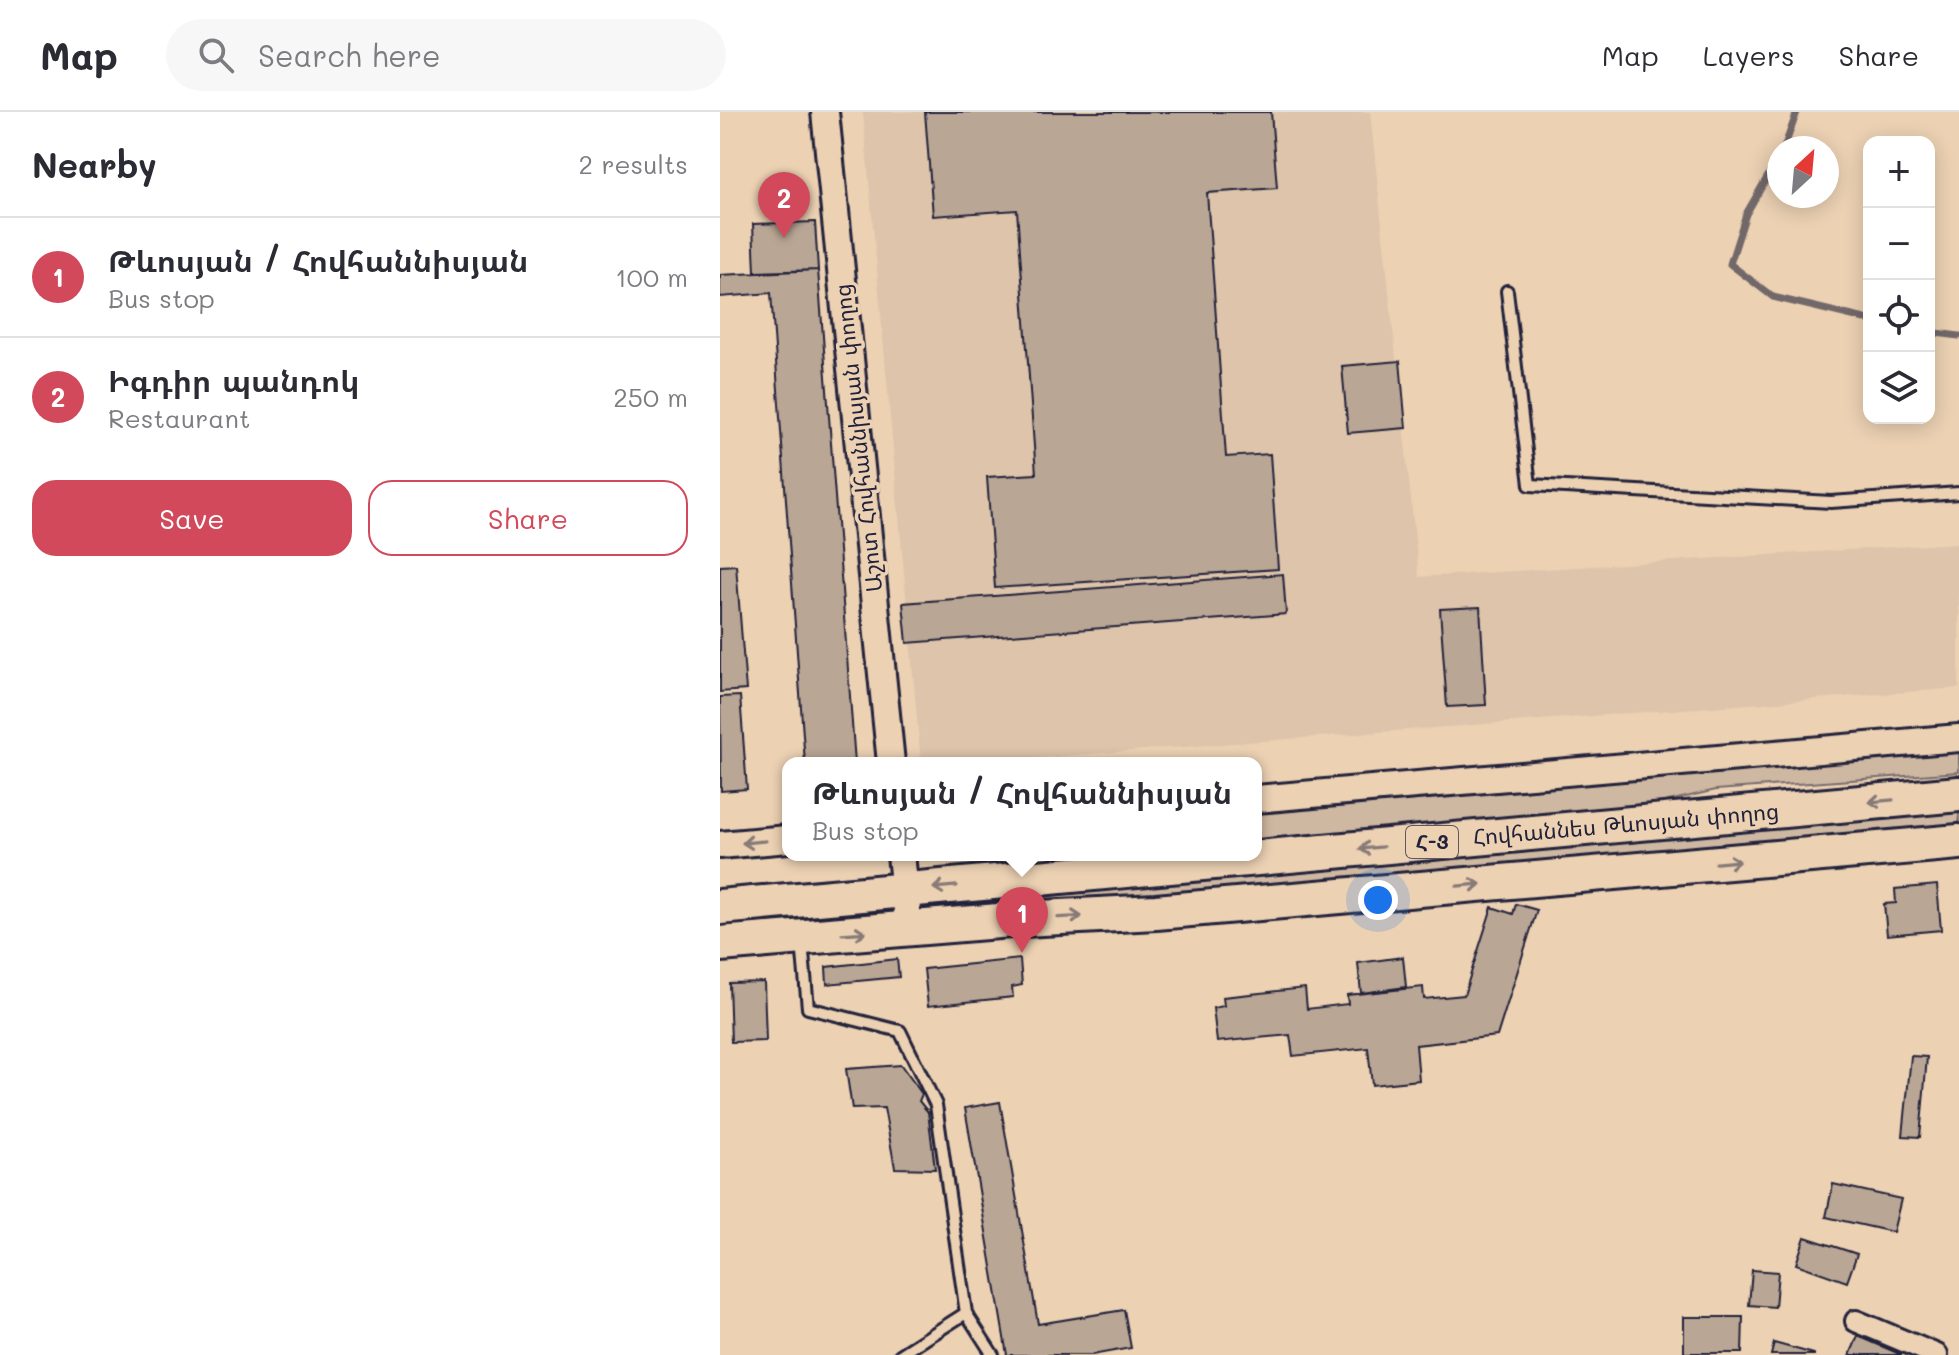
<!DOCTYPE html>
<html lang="en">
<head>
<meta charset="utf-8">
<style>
	:root { --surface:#fff; --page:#f7f7f7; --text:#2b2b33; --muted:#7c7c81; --line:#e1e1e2; --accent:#d1495b }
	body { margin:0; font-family:Mali,"Noto Sans Armenian",sans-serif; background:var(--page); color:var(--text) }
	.controls { position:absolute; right:24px; top:24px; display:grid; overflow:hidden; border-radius:16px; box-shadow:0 4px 20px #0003 }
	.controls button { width:72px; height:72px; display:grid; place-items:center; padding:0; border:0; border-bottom:2px solid var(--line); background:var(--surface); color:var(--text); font:40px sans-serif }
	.compass { position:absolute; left:1047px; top:24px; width:72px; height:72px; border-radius:50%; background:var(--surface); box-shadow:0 4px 20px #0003; rotate:26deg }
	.you { position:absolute; left:658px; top:788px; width:28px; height:28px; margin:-20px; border:6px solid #fff; border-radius:50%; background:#1a73e8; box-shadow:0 0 0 12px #1a73e833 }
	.badge { display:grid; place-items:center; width:52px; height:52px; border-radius:50%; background:var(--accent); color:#fff; font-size:26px; font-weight:700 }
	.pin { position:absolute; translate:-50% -66px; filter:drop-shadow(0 2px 4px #0008) }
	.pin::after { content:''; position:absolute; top:42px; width:28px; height:24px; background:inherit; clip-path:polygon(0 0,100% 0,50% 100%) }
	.popup { position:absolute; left:62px; top:645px; width:480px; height:104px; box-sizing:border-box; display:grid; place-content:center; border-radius:16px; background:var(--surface); filter:drop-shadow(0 2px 6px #0005); font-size:26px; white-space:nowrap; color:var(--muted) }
	.popup b { font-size:30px; color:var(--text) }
	.popup::after { content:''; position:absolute; left:50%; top:100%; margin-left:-16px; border:16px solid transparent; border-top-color:var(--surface) }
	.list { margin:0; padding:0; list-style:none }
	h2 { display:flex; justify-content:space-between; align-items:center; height:104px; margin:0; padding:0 32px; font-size:34px }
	h2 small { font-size:26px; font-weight:400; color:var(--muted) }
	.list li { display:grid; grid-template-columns:52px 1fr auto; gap:24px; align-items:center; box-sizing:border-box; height:120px; padding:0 32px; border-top:2px solid var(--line) }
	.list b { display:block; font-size:30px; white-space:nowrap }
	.list p { margin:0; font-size:26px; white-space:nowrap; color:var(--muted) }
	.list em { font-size:26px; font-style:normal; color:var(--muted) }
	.actions { display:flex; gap:16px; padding:24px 32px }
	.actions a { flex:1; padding:18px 0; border:2px solid var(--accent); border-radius:24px; text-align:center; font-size:28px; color:var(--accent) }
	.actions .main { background:var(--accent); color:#fff }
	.icon { flex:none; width:44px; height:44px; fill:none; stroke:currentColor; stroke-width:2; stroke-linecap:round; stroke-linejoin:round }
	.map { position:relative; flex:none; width:1239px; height:1243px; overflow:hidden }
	header { display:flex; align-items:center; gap:48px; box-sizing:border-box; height:112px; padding:0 40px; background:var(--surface); border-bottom:2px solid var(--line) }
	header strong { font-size:38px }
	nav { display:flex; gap:44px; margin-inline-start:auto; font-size:28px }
	.search { width:560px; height:72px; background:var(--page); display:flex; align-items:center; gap:20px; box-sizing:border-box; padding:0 28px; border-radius:44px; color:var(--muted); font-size:30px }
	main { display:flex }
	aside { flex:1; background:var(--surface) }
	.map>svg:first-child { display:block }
	.built { fill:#ddc4aa }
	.green { fill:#cfb8a2; stroke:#786d6e; stroke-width:2 }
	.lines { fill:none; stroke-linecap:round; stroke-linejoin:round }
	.stream { stroke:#72676a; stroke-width:7 }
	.building { fill:#baa695; stroke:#22223b; stroke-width:2 }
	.service-casing { stroke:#22223b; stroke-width:16 }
	.minor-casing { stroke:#22223b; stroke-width:26 }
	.tertiary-casing { stroke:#22223b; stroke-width:32 }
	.primary-casing { stroke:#22223b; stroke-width:40 }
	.service { stroke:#ecd1b3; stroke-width:10 }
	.minor { stroke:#ecd1b3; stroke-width:20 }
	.tertiary { stroke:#ecd1b3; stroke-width:26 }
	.primary { stroke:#ecd1b3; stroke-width:34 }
	.oneway { stroke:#877a77 }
	.labels { text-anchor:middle; stroke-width:7; stroke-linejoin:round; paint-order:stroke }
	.shield { fill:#ecd1b3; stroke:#5f565f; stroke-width:2 }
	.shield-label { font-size:20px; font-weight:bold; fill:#22223b }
	.street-label { font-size:22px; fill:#22223b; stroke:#ecd1b3 }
</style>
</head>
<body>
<header>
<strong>Map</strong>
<div class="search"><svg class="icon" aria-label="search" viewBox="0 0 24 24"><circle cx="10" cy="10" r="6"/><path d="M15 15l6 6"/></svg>Search here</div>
<nav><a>Map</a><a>Layers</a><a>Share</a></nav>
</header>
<main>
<aside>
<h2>Nearby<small>2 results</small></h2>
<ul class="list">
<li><span class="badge">1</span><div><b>Թևոսյան / Հովհաննիսյան</b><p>Bus stop</p></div><em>100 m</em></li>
<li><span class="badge">2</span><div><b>Իգդիր պանդոկ</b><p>Restaurant</p></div><em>250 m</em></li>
</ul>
<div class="actions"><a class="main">Save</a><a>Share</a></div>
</aside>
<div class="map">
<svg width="1239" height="1243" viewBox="0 0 1239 1243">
	<rect width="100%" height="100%" fill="#ecd1b3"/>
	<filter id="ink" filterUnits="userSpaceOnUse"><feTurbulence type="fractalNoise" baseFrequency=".0125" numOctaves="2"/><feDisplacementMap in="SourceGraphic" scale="16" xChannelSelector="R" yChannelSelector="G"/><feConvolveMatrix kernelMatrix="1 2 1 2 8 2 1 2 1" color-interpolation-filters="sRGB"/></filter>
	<g filter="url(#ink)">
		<path class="built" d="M 143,0 L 650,0 L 699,465 L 1239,431 L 1239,576 L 250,651 L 201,651 Z"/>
		<path class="green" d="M 1239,636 L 1239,660 L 996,678 L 914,697 L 536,731 L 536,699 L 809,678 Z
			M 1239,700 L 1239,714 L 279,796 L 277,784 L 1064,714 Z"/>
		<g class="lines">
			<path class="stream" d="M 1064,36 L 1077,0
				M 1059,45 L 1026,102 L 1010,152 L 1053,185 L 1149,208
				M 1209,220 L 1239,224"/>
		</g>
		<path class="building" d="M 205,0 L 551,0 L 557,76 L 487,81 L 506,345 L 550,342 L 558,457 L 275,476 L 267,365 L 316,362 L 297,98 L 213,104 Z
			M 95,110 L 98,158 L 35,160 L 33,112 Z
			M 98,158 L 135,651 L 85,651 L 51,181 L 0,185 L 0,163 Z
			M 680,249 L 686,316 L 628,321 L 622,254 Z
			M 16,453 L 26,578 L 0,580 L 0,454 Z
			M 563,462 L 566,502 L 187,531 L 183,491 Z
			M 760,495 L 766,593 L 727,595 L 720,497 Z
			M 20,584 L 27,677 L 1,679 L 0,585 Z
			M 1217,773 L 1221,818 L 1167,823 L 1164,792 L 1176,791 L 1175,777 Z
			M 796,792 L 817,798 L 777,924 L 696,933 L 699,968 L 652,973 L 648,936 L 573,944 L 570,923 L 497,930 L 493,896 L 504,894 L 503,885 L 585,876 L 587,897 L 628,892 L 627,883 L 703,875 L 704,887 L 744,883 L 772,795 L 793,802 Z
			M 683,845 L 686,875 L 641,881 L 638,851 Z
			M 177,847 L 179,865 L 107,872 L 106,855 Z
			M 300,847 L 302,873 L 292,875 L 293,885 L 208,894 L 204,857 Z
			M 44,870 L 46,929 L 11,930 L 9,871 Z
			M 1191,944 L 1207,945 L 1200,1025 L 1183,1024 Z
			M 181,953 L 202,982 L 199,989 L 208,1000 L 215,1057 L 175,1056 L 164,996 L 132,997 L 126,957 Z
			M 280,990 L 318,1212 L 404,1198 L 411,1236 L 372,1243 L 287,1243 L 245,996 Z
			M 1113,1072 L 1181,1087 L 1173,1120 L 1106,1105 Z
			M 1085,1125 L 1137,1142 L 1127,1170 L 1076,1152 Z
			M 1032,1158 L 1058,1160 L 1055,1195 L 1029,1193 Z
			M 964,1205 L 1023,1205 L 1022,1241 L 964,1241 Z
			M 1138,1224 L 1182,1243 L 1130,1243 Z
			M 1054,1231 L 1094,1242 L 1094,1243 L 1051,1243 Z"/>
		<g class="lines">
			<g class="service-casing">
				<path id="service" d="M 787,179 L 810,373 L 1111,390 L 1239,381
					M 82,830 L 88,896 L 180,919 L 216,993 L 246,1201 L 273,1243
					M 180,1243 L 246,1201"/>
			</g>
			<g class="minor-casing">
				<path id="minor" d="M 1136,1209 L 1217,1243"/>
			</g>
			<g class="tertiary-casing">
				<path id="tertiary" d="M 105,0 L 171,651
					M 536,687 L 1239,626
					M 0,733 L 68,727
					M 181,743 L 189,817"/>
			</g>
			<g class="primary-casing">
				<path id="primary" d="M 0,795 L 1239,682
					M 0,832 L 303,807 L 436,800 L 1239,730"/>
			</g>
			<use href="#service" class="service"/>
			<use href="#minor" class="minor"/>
			<use href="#tertiary" class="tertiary"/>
			<use href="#primary" class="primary"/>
		</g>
		<defs><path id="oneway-shaft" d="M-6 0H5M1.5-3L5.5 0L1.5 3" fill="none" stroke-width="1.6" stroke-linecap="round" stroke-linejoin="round" transform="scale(2)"/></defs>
		<g class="oneway">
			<use href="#oneway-shaft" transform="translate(1161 689) rotate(175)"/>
			<use href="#oneway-shaft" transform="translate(34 730) rotate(175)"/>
			<use href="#oneway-shaft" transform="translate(651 736) rotate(175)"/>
			<use href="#oneway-shaft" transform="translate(1008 750) rotate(-5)"/>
			<use href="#oneway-shaft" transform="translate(749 773) rotate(-5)"/>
			<use href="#oneway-shaft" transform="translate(225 775) rotate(175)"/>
			<use href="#oneway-shaft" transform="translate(350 805) rotate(-3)"/>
			<use href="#oneway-shaft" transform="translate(134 821) rotate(-4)"/>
		</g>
	</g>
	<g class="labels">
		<rect class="shield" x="686" y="714" width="52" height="32" rx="6"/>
		<g class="shield-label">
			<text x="712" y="737">Հ-3</text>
		</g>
		<g class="street-label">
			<text transform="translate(138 326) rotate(-96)" y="8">Աշոտ Հովհաննիսյան փողոց</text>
			<text transform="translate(906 712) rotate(-5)" y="8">Հովհաննես Թևոսյան փողոց</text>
		</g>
	</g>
</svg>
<div class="controls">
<button>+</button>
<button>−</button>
<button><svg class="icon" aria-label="locate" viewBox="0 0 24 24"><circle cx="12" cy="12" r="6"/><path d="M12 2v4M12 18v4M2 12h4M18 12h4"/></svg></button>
<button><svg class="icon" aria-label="layers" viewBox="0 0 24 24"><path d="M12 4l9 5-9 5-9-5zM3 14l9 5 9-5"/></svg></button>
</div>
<svg class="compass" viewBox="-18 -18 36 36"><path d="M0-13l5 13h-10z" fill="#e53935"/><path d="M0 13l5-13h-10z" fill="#7c7c81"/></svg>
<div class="you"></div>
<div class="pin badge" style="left:302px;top:841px">1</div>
<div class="popup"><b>Թևոսյան / Հովհաննիսյան</b>Bus stop</div>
<div class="pin badge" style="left:64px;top:126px">2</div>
</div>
</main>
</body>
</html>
